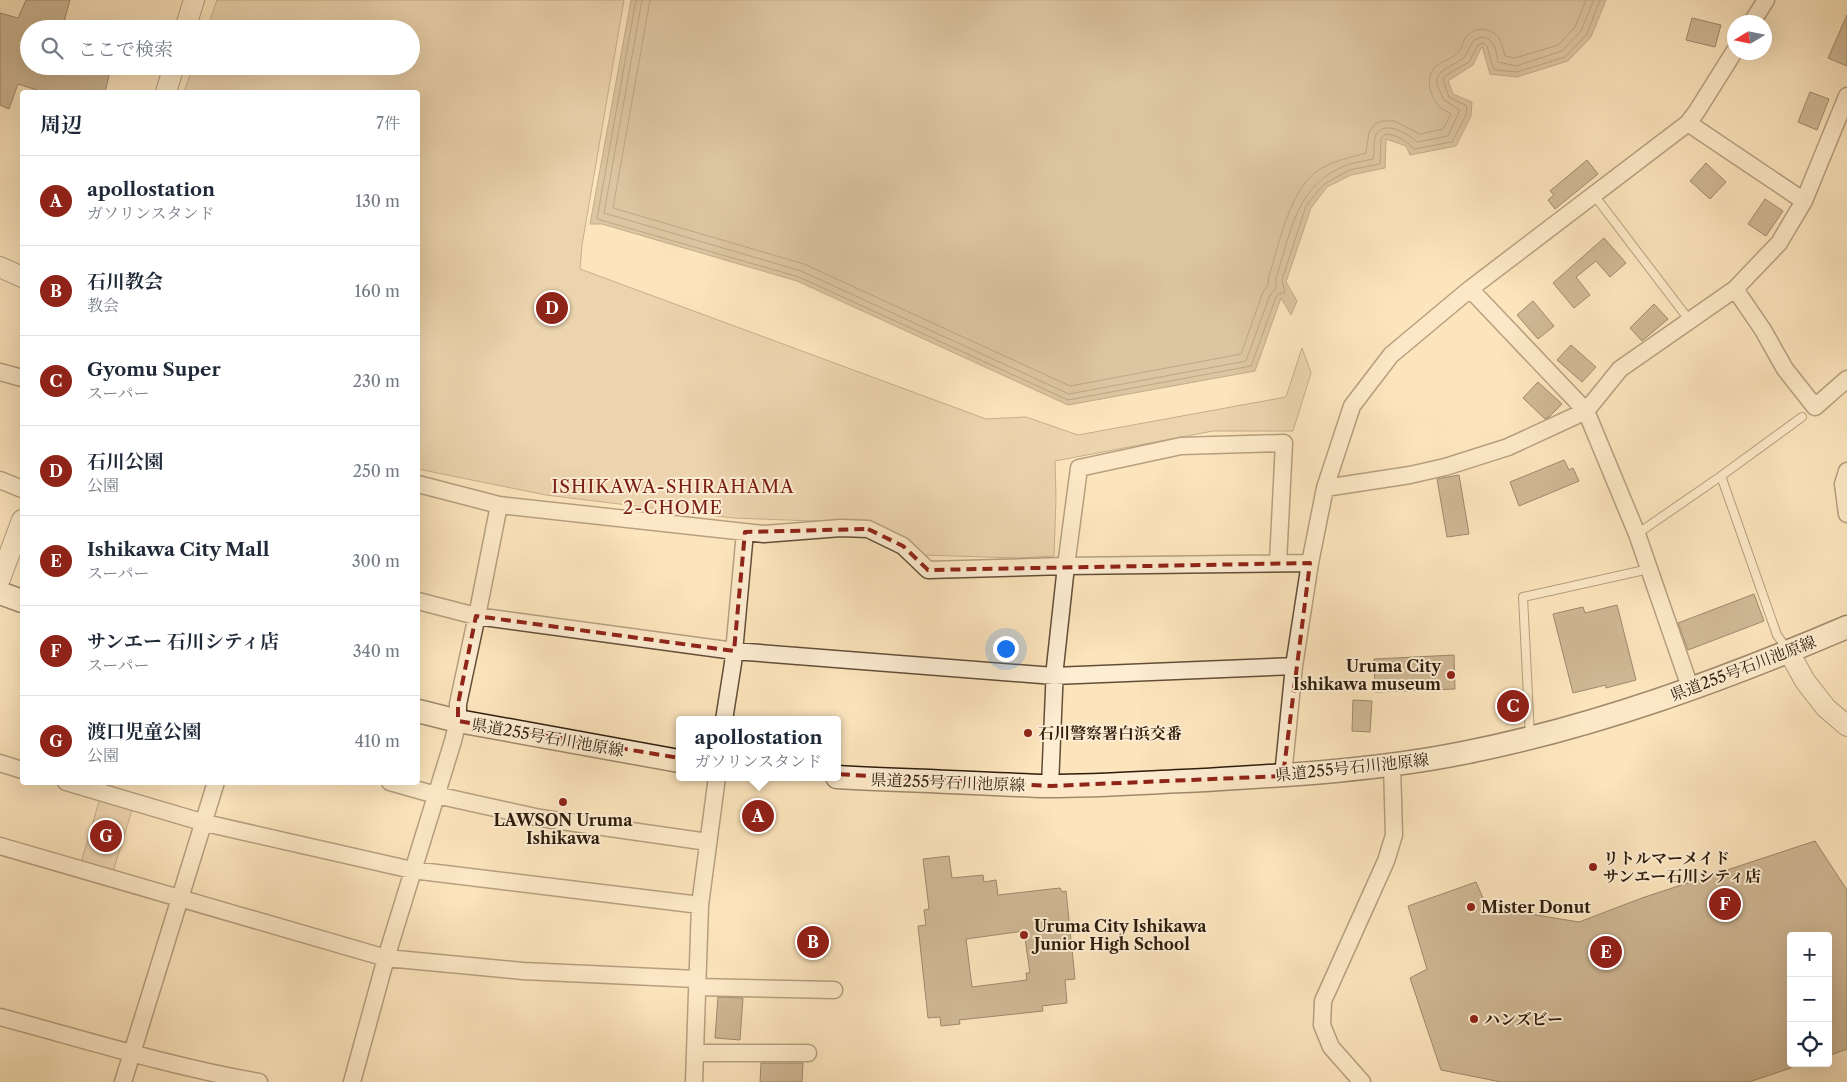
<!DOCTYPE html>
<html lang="ja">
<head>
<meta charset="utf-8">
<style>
	:root { --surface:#fff; --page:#f2f2f3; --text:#1f2937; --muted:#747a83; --line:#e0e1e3; --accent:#8f2418 }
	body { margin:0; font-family:"Libre Caslon Text","Noto Serif JP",serif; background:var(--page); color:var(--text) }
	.controls { position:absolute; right:15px; bottom:15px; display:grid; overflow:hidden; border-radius:5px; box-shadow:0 5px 20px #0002 }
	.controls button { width:45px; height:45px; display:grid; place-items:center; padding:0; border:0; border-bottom:1px solid var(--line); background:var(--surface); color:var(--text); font:25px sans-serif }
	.compass { position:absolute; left:1727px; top:15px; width:45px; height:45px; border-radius:50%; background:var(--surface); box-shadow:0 5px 20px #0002; rotate:260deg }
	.you { position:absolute; left:1005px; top:648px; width:18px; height:18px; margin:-12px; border:4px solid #fff; border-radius:50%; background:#1a73e8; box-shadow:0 0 0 8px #1a73e833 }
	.badge { display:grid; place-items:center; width:32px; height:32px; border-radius:50%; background:var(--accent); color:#fff; font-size:16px; font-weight:700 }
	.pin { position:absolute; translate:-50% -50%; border:2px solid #fff; box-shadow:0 1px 5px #0006 }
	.popup { position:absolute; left:676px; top:716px; width:165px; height:65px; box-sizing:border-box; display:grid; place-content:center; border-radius:5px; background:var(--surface); filter:drop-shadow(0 1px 4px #0005); font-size:16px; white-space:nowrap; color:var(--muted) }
	.popup b { font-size:19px; color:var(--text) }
	.popup::after { content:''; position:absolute; left:50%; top:100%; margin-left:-10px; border:10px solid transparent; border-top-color:var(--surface) }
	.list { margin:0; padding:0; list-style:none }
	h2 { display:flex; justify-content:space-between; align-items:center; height:65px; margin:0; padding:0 20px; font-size:21px }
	h2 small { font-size:16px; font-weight:400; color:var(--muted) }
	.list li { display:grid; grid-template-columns:32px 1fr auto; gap:15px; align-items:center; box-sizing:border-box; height:90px; padding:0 20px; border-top:1px solid var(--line) }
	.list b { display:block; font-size:19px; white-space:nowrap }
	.list p { margin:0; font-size:16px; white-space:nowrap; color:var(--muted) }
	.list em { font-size:16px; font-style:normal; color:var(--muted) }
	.icon { flex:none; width:28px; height:28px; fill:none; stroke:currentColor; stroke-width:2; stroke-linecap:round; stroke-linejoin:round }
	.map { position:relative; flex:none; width:1847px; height:1082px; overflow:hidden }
	.search { position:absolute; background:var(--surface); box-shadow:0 5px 20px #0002; left:20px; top:20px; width:400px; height:55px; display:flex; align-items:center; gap:12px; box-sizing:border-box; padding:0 18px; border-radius:28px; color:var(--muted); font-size:19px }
	.panel { position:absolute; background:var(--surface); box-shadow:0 5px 20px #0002; left:20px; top:90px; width:400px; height:695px; border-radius:5px }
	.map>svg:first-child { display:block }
	.green { fill:#d9c29e; stroke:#846f54 }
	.water { fill:#b6a080; stroke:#806b51 }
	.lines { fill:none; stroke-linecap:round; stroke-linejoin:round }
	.shore { stroke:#725e46; stroke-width:1 }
	.building { fill:#998467; stroke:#2e1c0b; fill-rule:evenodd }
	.service-casing { stroke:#624e37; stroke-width:10 }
	.minor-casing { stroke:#624e37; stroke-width:19 }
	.tertiary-casing { stroke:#624e37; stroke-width:22 }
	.secondary-casing { stroke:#2e1c0b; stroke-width:25 }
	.service { stroke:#fdedd3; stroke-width:8 }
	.minor { stroke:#fdedd3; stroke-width:16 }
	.tertiary { stroke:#fdedd3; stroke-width:20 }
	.secondary { stroke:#fdedd3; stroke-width:22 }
	.marked { fill:none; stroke:#8f2418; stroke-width:4; stroke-dasharray:10 6; stroke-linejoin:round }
	.poi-dot { fill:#8f2418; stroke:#fdedd3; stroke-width:2 }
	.labels { text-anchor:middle; stroke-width:4; stroke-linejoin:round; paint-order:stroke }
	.poi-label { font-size:16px; font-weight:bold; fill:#2e1c0b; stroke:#fdedd3; text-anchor:start }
	.street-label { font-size:16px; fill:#2e1c0b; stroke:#fdedd3 }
	.neighbourhood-label { font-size:18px; letter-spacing:1px; fill:#7a1f14; stroke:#fdedd3 }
</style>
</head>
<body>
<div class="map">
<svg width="1847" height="1082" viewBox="0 0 1847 1082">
	<rect width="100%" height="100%" fill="#fce4bc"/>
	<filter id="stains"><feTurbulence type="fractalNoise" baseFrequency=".004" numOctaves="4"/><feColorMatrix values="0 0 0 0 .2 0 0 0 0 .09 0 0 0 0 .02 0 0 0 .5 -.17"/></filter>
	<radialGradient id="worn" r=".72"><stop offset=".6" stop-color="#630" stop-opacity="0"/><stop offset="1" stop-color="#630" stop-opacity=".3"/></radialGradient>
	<path class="green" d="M 217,0 L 624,0 L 582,245 L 580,269 L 986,419 L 1026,417 L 1078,435 L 1286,397 L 1302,348 L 1311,373 L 1293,431 L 1213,431 L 1055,461 L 1056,498 L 1054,556 L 1018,558 L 923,555 L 866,523 L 734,518 L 546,495 L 418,469 L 418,92 L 184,92 L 193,66 L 411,66 L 411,29 L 207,29 Z
		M 100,798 L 133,807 L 112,875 L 80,866 Z"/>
	<path class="water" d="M 631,0 L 1606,0 L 1591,37 L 1568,61 L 1517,77 L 1490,74 L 1482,46 L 1473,65 L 1448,81 L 1453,94 L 1472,102 L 1471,116 L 1456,146 L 1410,155 L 1406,146 L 1386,139 L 1385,168 L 1351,175 L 1327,187 L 1311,208 L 1286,282 L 1297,301 L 1291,315 L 1281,298 L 1255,371 L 1068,405 L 797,281 L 602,224 L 590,224 Z"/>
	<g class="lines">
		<path class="shore" d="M 636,0 L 597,219 L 799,277 L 1068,400 L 1251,366 L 1276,297 L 1279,294 L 1285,292 L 1282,280 L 1306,206 L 1323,185 L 1349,170 L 1380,164 L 1381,139 L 1385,134 C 1396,134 1407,141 1414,149 L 1452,142 L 1466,115 L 1467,106 L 1449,97 L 1443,80 L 1445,76 L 1469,62 L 1478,45 L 1483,43 L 1487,46 L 1493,68 L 1496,70 L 1517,72 L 1565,57 L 1587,34 L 1600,0
			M 642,0 L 604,213 L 801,271 L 1069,394 L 1246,361 L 1270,295 L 1276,288 L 1276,278 C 1291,232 1296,184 1347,165 C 1355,162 1365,161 1373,159 C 1375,152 1373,142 1376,135 C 1383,119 1409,134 1417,142 L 1448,136 L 1460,110 L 1444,100 L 1437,85 L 1437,78 L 1442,71 L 1464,58 L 1473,41 L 1481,37 C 1495,38 1496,51 1498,62 L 1516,66 L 1562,51 L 1581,31 L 1594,0
			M 650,0 L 613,208 L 804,264 L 1070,386 L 1241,354 L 1263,292 L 1268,285 L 1269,276 C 1279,245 1289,192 1316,172 C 1331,161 1349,158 1366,153 L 1369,132 L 1375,124 L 1382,121 L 1394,121 L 1420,134 L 1443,129 L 1451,114 C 1448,112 1444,110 1441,108 C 1430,98 1424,77 1436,66 C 1443,61 1454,58 1459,51 C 1463,46 1463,39 1468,35 C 1477,26 1492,28 1499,38 C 1502,43 1503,50 1505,56 L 1515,58 L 1558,45 L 1575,27 L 1586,0"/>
	</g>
	<path class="building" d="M 26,0 L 70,0 L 62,29 L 29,29 L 29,66 L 96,66 L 110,71 L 105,92 L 43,92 L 18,84 L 9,109 L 0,105 L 0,13 L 18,18 Z
		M 1847,15 L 1847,66 L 1828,58 Z
		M 1692,18 L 1721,25 L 1715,47 L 1686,40 Z
		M 1810,92 L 1829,99 L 1817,130 L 1798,122 Z
		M 1587,160 L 1598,174 L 1555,209 L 1548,200 L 1554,195 L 1550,191 Z
		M 1706,163 L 1726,182 L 1710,199 L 1690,181 Z
		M 1765,199 L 1783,211 L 1766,236 L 1748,224 Z
		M 1604,238 L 1626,263 L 1610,277 L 1596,261 L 1576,277 L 1590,295 L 1574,308 L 1553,283 Z
		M 1533,301 L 1554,326 L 1538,339 L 1517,315 Z
		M 1654,304 L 1668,319 L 1642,341 L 1630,328 Z
		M 1571,345 L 1596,367 L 1582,382 L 1557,360 Z
		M 1538,382 L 1562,404 L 1549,417 L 1545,419 L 1523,398 Z
		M 1564,460 L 1569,470 L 1573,468 L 1579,481 L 1519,506 L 1510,482 Z
		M 1459,475 L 1469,534 L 1447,537 L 1437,479 Z
		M 1754,594 L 1764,621 L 1688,650 L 1678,623 Z
		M 1617,605 L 1636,680 L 1606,688 L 1606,685 L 1573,693 L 1553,614 L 1583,607 L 1585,613 Z
		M 1454,655 L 1455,689 L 1375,692 L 1374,659 Z
		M 1353,700 L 1372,701 L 1370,732 L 1352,731 Z
		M 1815,841 L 1847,890 L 1847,1049 L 1828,1056 L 1828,936 L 1791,936 L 1791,1068 L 1749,1082 L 1501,1082 L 1441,1070 L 1410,978 L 1427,969 L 1408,906 L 1476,882 L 1487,907 L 1579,922 L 1642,898 Z
		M 949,856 L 952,878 L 983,875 L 984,882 L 996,880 L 998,895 L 1060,888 L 1062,892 L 1066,891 L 1075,979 L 1065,980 L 1067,1003 L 1042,1006 L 1043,1011 L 959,1020 L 960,1024 L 941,1026 L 940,1017 L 928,1018 L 918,926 L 926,925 L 924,910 L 929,909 L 923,859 ZM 1024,931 L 1030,973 L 1026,973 L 1027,980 L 972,987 L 966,939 Z
		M 718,997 L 743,998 L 740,1040 L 715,1038 Z
		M 761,1063 L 803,1063 L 802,1082 L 760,1082 Z"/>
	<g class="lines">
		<g class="service-casing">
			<path id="service" d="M 1594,195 L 1690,321
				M 1721,476 L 1777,635 L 1787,649
				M 1637,534 L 1721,476 L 1802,417
				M 1530,736 L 1523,597 L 1649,569"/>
		</g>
		<g class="minor-casing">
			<path id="minor" d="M 1752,22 L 1766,0
				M 1688,123 L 1804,201
				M 1470,289 L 1586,411 L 1637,534 L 1691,690
				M 1735,289 L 1763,330 L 1785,369 L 1815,407 L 1847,379
				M 0,372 L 22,378
				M 1847,471 L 1843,484 L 1847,514
				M 0,480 L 22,489
				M 418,484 L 499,505 L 764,534 L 841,528 L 868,529 L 903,546 L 928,570 L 1066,566 L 1310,563
				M 1325,488 L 1410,475 L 1445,467 L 1508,447 L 1586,411 L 1620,369 L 1735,289 L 1779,243 L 1804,201 L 1847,96
				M 418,601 L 476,616 L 734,651 L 1054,676 L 1294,666
				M 724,720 L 733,663 L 745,532
				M 0,763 L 22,770
				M 1283,776 L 1294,666 L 1310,563 L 1325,488 L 1352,406 L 1391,355 L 1470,289 L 1688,123 L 1697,111 L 1734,52
				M 66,782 L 205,823 L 412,870 L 700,905
				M 390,782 L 436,795 L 540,818 L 708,842
				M 1050,786 L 1055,667 L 1066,566 L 1079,468 L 1181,446 L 1284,443 L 1278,563
				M 0,846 L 386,958 L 523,971 L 697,979
				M 697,987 L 834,990
				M 0,1017 C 86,1040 172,1067 259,1082
				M 695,1053 L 808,1053
				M 123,1082 L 216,782
				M 352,1082 L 386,958 L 453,741 L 458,721 L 458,704 L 479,606 L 499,505
				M 694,1082 L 700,905 L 717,777
				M 1362,1082 L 1331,1047 L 1322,1025 L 1323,1001 L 1386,861 L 1394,835 L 1392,765"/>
		</g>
		<g class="tertiary-casing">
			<path id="tertiary" d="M 185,29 L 194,0
				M 166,92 L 174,66
				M 0,267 L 22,277
				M 0,579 L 22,520
				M 1789,652 L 1805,681 L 1826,708 L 1847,726"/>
		</g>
		<g class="secondary-casing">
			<path id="secondary" d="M 0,593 L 22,601
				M 418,711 L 458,721 L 679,761
				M 837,777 C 868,779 899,780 930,781 C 970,783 1010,785 1049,786 C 1101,786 1153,782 1205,780 C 1291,775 1378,770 1463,753 C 1595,727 1723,680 1847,627"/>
		</g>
		<use href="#service" class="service"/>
		<use href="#minor" class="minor"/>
		<use href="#tertiary" class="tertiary"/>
		<use href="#secondary" class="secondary"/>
	</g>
	<path d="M0 0H1847V1082H0ZM 868,529 L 903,546 L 928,570 L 1310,563 L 1283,776 L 1050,786 L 745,769 L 458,721 L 458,704 L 476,616 L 734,651 L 745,532 Z" fill="#fce4bc" fill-opacity=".55" fill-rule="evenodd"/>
	<path class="marked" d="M 868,529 L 903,546 L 928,570 L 1310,563 L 1283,776 L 1050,786 L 745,769 L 458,721 L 458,704 L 476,616 L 734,651 L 745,532 Z"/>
	<g class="poi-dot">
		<circle cx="1451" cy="675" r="5"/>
		<circle cx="1028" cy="733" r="5"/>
		<circle cx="563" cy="802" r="5"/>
		<circle cx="1593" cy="867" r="5"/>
		<circle cx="1471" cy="907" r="5"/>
		<circle cx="1024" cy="935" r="5"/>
		<circle cx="1474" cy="1019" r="5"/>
	</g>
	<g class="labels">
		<g class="poi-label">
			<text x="1441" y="672" text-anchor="end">Uruma City<tspan x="1441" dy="18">Ishikawa museum</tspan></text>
			<text x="1038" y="739">石川警察署白浜交番</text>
			<text x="563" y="826" text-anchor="middle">LAWSON Uruma<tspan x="563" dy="18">Ishikawa</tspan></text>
			<text x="1603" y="864">リトルマーメイド<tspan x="1603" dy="18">サンエー石川シティ店</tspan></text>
			<text x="1481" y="913">Mister Donut</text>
			<text x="1034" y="932">Uruma City Ishikawa<tspan x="1034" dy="18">Junior High School</tspan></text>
			<text x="1484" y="1025">ハンズビー</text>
		</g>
		<g class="street-label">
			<text transform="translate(1743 668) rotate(-21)" y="6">県道255号石川池原線</text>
			<text transform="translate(548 737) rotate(10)" y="6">県道255号石川池原線</text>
			<text transform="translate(1352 767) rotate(-6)" y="6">県道255号石川池原線</text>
			<text transform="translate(948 782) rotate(2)" y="6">県道255号石川池原線</text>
		</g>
		<g class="neighbourhood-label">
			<text x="673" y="493">ISHIKAWA-SHIRAHAMA<tspan x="673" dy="21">2-CHOME</tspan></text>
		</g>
	</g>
	<rect width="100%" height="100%" filter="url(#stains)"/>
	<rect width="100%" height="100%" fill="url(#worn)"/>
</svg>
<div class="controls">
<button>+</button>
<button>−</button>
<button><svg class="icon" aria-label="locate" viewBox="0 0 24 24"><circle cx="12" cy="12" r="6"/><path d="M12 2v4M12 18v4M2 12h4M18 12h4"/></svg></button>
</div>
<svg class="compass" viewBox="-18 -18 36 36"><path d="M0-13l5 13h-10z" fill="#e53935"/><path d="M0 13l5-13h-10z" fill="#747a83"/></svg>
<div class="you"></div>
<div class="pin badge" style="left:758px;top:816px">A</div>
<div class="popup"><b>apollostation</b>ガソリンスタンド</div>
<div class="pin badge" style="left:813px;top:942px">B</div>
<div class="pin badge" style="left:1513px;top:706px">C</div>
<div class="pin badge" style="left:552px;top:308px">D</div>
<div class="pin badge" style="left:1606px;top:952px">E</div>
<div class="pin badge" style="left:1725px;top:904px">F</div>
<div class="pin badge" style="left:106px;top:836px">G</div>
<div class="search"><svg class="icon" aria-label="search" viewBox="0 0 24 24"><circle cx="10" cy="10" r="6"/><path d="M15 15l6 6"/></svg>ここで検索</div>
<section class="panel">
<h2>周辺<small>7件</small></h2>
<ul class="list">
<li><span class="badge">A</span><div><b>apollostation</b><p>ガソリンスタンド</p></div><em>130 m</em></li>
<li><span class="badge">B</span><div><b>石川教会</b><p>教会</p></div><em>160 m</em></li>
<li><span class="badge">C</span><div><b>Gyomu Super</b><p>スーパー</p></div><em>230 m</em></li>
<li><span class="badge">D</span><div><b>石川公園</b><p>公園</p></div><em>250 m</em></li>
<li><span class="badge">E</span><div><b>Ishikawa City Mall</b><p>スーパー</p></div><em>300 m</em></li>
<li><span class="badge">F</span><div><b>サンエー 石川シティ店</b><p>スーパー</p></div><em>340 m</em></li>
<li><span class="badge">G</span><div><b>渡口児童公園</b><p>公園</p></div><em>410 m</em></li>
</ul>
</section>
</div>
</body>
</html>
